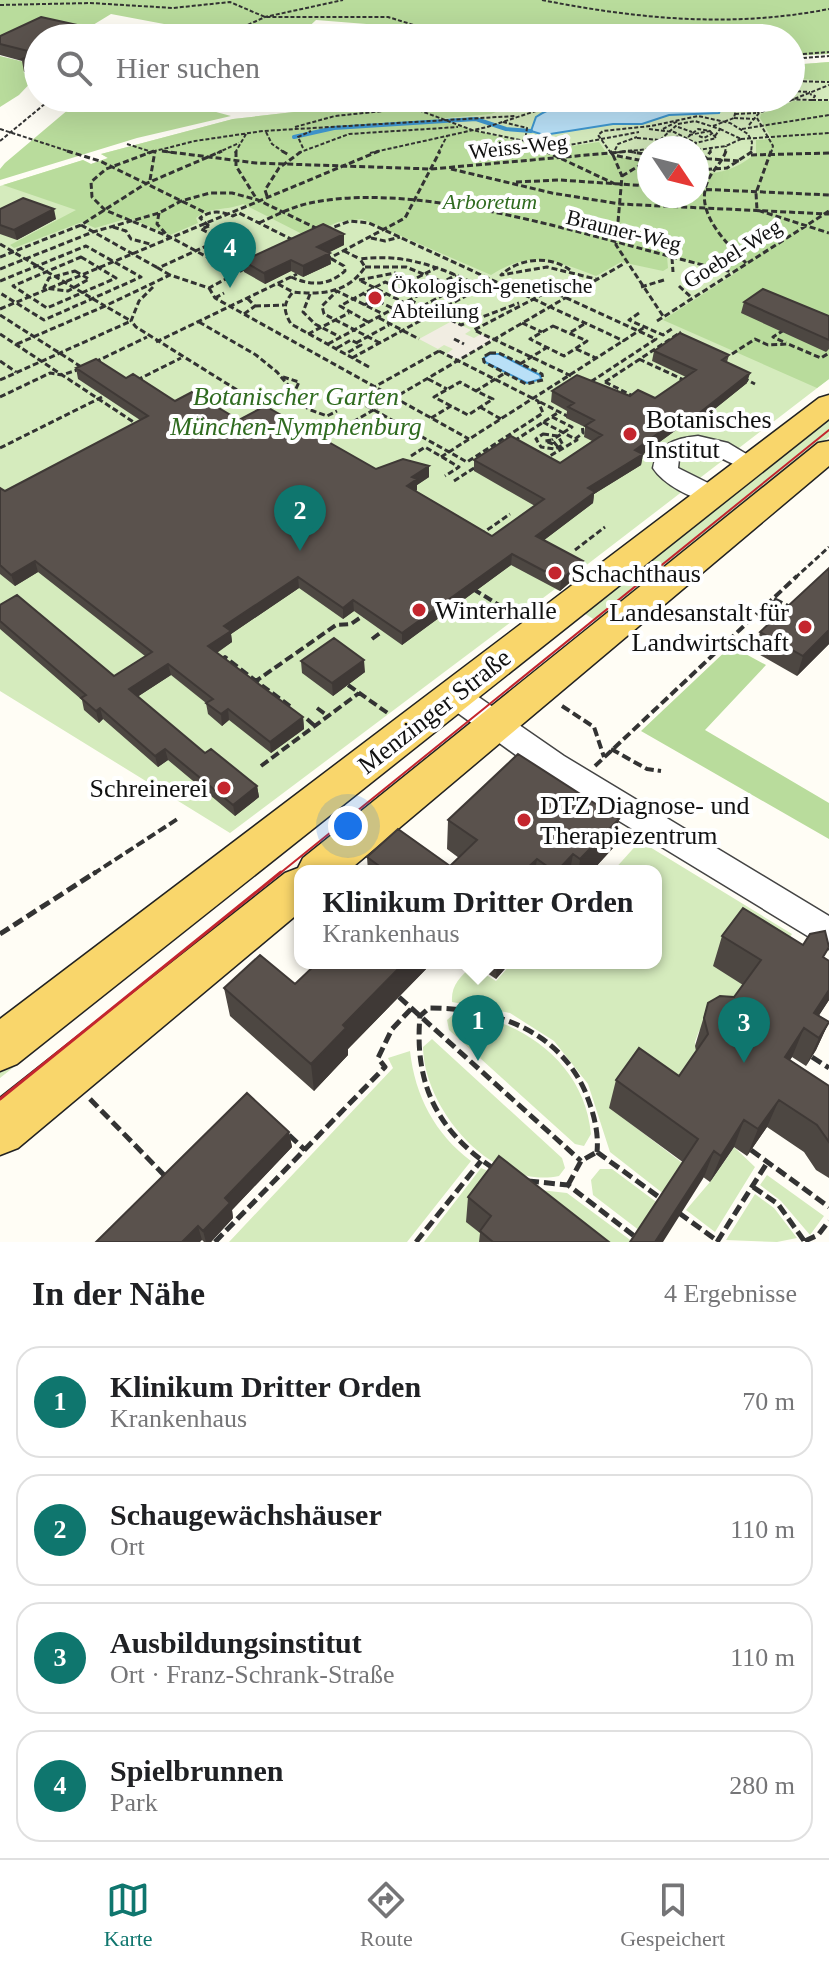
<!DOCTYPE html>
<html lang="de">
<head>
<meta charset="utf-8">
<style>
	:root { --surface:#fff; --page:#f2f2f2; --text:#202124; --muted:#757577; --line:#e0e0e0; --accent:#0f766e }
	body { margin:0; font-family:"Times New Roman",serif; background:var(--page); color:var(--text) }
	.compass { position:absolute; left:637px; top:136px; width:72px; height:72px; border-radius:50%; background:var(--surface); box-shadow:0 8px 32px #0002; rotate:125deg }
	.you { position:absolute; left:348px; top:826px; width:28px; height:28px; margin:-20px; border:6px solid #fff; border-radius:50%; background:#1a73e8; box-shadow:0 0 0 12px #1a73e833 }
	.badge { display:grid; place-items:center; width:52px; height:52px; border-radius:50%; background:var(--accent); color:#fff; font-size:26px; font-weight:700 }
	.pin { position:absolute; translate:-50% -66px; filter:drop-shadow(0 2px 4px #0008) }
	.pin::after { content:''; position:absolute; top:42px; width:28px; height:24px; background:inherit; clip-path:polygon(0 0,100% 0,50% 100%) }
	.popup { position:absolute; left:294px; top:865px; width:368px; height:104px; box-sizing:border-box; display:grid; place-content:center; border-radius:16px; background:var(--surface); filter:drop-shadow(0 2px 6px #0005); font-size:26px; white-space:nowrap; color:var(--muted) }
	.popup b { font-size:30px; color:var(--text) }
	.popup::after { content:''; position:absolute; left:50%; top:100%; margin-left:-16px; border:16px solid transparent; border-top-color:var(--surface) }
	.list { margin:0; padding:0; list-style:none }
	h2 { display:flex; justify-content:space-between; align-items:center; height:104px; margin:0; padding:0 32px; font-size:34px }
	h2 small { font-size:26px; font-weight:400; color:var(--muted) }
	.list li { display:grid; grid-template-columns:52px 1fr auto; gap:24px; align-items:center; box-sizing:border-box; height:112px; margin:0 16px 16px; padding:0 16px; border:2px solid var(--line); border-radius:24px }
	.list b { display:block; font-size:30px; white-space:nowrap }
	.list p { margin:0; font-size:26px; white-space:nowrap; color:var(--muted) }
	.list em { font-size:26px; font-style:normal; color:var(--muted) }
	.icon { flex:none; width:44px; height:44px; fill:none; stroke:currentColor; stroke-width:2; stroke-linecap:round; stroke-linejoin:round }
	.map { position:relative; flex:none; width:829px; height:1242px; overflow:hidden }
	.search { position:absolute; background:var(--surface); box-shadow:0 8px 32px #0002; left:24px; right:24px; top:24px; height:88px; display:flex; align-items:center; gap:20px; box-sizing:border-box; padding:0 28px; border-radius:44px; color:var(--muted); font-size:30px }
	.sheet { height:616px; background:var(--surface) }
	nav { display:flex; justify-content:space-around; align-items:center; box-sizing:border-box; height:112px; border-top:2px solid var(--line); background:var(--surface); font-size:22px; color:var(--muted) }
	nav a { display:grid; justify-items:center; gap:4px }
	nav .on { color:var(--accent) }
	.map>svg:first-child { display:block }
	.green { fill:#d5ebbd; fill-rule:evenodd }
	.forest { fill:#b9dc9c }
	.plaza { fill:#f1ede2 }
	.water { fill:#b9e0f7; stroke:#3f96cf; stroke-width:2 }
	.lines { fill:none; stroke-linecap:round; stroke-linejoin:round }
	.stream { stroke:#3f96cf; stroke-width:4 }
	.minor-casing { stroke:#444; stroke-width:3 }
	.major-casing { stroke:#222; stroke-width:3 }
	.path-far3 { stroke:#333; stroke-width:2; stroke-dasharray:4 2; stroke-linecap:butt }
	.path-far2 { stroke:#333; stroke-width:3; stroke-dasharray:6 3; stroke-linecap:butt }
	.path-far1 { stroke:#333; stroke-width:4; stroke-dasharray:9 4; stroke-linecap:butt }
	.path { stroke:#333; stroke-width:5; stroke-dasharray:11 5; stroke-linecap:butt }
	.minor { fill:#fff; fill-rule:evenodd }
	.major { fill:#f9d66b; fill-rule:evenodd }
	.tram-far1 { stroke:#c4262e; stroke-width:2 }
	.tram { stroke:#c4262e; stroke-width:3 }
	.wall { fill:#4d4742 }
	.shaded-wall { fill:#3f3936 }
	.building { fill:#5a524d; stroke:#3f3936; stroke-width:2 }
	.poi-dot { fill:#c4262e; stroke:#fff; stroke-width:3 }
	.labels { text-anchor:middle; stroke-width:8; stroke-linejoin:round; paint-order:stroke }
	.far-street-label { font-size:22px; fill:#111; stroke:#fff }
	.far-park-label { font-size:22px; font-style:italic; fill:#2f6b1f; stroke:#fff }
	.far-poi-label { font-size:22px; fill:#111; stroke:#fff; text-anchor:start }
	.park-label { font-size:26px; font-style:italic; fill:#2f6b1f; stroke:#fff }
	.poi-label { font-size:26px; fill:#111; stroke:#fff; text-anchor:start }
	.street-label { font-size:26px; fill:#111; stroke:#fff }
</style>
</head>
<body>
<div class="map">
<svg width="829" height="1242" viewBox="0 0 829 1242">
	<rect width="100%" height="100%" fill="#fffdf5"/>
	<path class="green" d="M 829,62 L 829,379 L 580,570 L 582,572 L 560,591 L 555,589 L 230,833 L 0,691 L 0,186 L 83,160 L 91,164 L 108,158 L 101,154 L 233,119 L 418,98 L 791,98 L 791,65 ZM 649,148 L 697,148 L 697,196 L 649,196 Z
		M 829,413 L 829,437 L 518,696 L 598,622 L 579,610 Z
		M 431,727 L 437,731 L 0,1078 L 0,1069 Z
		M 640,841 L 792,934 L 773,963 L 714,965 L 745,986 L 747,994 L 699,1031 L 695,1042 L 697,1053 L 674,1098 L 609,1107 L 685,1165 L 665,1195 L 610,1152 L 588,1084 L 554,1041 L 510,1013 L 452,1002 C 451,985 460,977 472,966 L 496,981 L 512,963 L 656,963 L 656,871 L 613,871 Z
		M 465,1013 C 527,1023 585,1066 591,1134 L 584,1146 L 575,1144 L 449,1030 L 447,1020 L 454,1014 Z
		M 432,1039 L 562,1158 L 565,1168 L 559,1176 C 492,1190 424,1109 423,1047 Z
		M 410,1051 C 415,1096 435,1134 471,1161 L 407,1242 L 229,1242 L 393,1068 L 388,1058 Z
		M 734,1147 L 755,1167 L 715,1232 L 686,1210 L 710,1182 Z
		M 481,1168 L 531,1189 L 567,1193 L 633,1242 L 424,1242 Z
		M 600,1169 L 612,1169 L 659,1204 L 640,1231 L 593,1195 L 591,1180 Z
		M 767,1175 L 824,1216 L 810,1235 L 781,1201 L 760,1185 Z
		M 755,1194 L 774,1208 L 797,1238 L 777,1242 L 726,1240 Z"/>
	<path class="forest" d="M 0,0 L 829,0 L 829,54 L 791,56 L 791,38 L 411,38 L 379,25 L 316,20 L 297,38 L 191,38 L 180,27 L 111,14 L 88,28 L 57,21 L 0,48 Z
		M 0,56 L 37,65 L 23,72 L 37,76 L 19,95 L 0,107 Z
		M 829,62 L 829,81 L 800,79 L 801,85 L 791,88 L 791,65 Z
		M 82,98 L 164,98 L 231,116 L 137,138 L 0,180 L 0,169 L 5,163 Z
		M 418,98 L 577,98 L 535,107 L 504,100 L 494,104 L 496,112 L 491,114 L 435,119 L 546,150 L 599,142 L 608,155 L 649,163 L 649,196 L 697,196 L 697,171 C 718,177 740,167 756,153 L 756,140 L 772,139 L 760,118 L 761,114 L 794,101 L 829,101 L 829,379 L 817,388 L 663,320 L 737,272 L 667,256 L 668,268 L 663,271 L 621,262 L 596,276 C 556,261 531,249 491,275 L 362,219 L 338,222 L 306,236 L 243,204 C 227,211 210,206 196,218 L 198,223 L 170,235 L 129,218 L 95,228 L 82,222 L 14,248 L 10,245 L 76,210 L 3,185 L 83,160 L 91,164 L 108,158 L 101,154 L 233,119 Z
		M 731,646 L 766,665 L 705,730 L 829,803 L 829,839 L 641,731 Z"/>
	<path class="plaza" d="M 452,321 L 471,330 L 465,334 L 474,338 L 481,334 L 493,340 L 458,360 L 446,354 L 453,349 L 444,345 L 438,349 L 419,339 Z"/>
	<path class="water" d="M 639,98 L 725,98 L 719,113 L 669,115 L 642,124 L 613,124 L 544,135 L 531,131 L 536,117 C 559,101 581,108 607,105 C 618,104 628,100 639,98 Z
		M 490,354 L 499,354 L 540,375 L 541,379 L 527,383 L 485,362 L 484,358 Z"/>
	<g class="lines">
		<path class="stream" d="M 294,137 L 334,128 L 476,119 L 506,129 L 531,131"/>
		<g class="minor-casing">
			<path id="minor" d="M 698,436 L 728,443 L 763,464 L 751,471 C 726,465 703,439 679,459 L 678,468 L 720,489 L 724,495 L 711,503 C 691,498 664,485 653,468 C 657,444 676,438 698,436 Z
				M 454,684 L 464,687 L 564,756 L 829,916 L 829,949 L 542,774 L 444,703 L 439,695 L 444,687 Z"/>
		</g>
		<g class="major-casing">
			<path id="major" d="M 829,395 L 829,419 L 17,1064 L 0,1071 L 0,1019 L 819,398 Z
				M 829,441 L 829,466 L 348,871 L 300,871 L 300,912 L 18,1148 L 0,1155 L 0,1098 L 285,873 L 298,868 L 303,858 L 818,443 Z"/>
		</g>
		<path class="path-far3" d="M 542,0 C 638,19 732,28 829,9
			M 0,5 L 90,3 L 173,8 L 230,2 L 265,17 L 388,17 L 449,36 L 552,38
			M 226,35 L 265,17 L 343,0
			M 791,55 L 829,52
			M 791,59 L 829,56
			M 791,81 L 829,82
			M 791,91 L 810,92
			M 176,98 L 240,111 L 356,98
			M 744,98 L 759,113
			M 812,100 L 829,100
			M 577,101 L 600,104 L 626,98
			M 749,104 L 774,99 L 812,100 L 815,96 L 810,94
			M 416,107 L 500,98
			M 516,108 L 533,110
			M 735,114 L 756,113
			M 734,118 L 754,119
			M 757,118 L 773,146 L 771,153
			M 503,122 L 527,128 L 525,141
			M 678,124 L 695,121 L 720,129 L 715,136
			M 749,125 L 759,113 L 829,85
			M 713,126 L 734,118 L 736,109 L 731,98
			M 295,127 L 335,116 L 413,108 L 472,130 L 525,141 L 549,153
			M 678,127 L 692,132
			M 0,129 L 74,153
			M 649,129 L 674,132 L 696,143 L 693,148
			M 663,129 L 678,121
			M 720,129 L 741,139
			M 742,129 L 829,115
			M 266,132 L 272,144 L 285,153
			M 689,135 L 710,131
			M 699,136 L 704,138 L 713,133
			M 688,137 L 698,129 L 710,131 L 716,138 L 696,143
			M 637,138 L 660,140 L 666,148
			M 741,139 L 829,133
			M 660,140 L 678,124
			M 0,141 L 52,98
			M 127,144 L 149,151
			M 664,144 L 678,136
			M 303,148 L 298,137 L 311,131
			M 548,149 L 639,132
			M 615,150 L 618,144 L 637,137
			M 697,150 L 726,146 L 741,139
			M 162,151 L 175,153
			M 628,151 L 636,153
			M 147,153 L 195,141 L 263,131 L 515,116
			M 217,153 L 239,143
			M 235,153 L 246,134
			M 298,153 L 349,134 L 458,127
			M 370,153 L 487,127 L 551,106 L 590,98
			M 438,153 L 447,136
			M 610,153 L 649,149
			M 611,153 L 598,135 L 603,131 L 651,126 L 698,116 L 730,123 L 748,134 L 752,142 L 751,153
			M 710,153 L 711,148
			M 725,153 L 726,146"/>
		<path class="path-far2" d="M 67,151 L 100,161 L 206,213
			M 154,151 L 106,169 L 91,182 L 92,197 L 105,210 L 170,237 L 235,272
			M 162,151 L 256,163 L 431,169 L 632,151
			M 236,151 L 236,166 L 256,198
			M 282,151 L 289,155
			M 545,151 L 615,184
			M 610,151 L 613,155 L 649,162
			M 628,151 L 649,155
			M 726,151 C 722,163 711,171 707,183 C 695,214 727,243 746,263
			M 771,151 L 756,193 L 757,210 L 829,233
			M 613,155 L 622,176 L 616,245 L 663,316
			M 751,155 L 829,153
			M 697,158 L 740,161
			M 697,168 L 711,151
			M 451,169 L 552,193 L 620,204 L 829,214
			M 697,170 L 727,168 L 753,151
			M 622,176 L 647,161
			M 150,180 L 155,151
			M 516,182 L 560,180 L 649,186
			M 697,189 L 829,195
			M 267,196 L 265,190 L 279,168 L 302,151
			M 159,213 L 157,224 L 166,234
			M 259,223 C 276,215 292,207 310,203 C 430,178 613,245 732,272
			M 81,225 L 158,268
			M 209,226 L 200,218 C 211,210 221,211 233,216 L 239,213 L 293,240
			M 209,226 L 201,229 L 256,257
			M 113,227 L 126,231 L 131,239 L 150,244
			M 326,230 L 350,221 L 369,223 L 624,341
			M 371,238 L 385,241 L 400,237
			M 0,244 L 105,306 L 170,275 L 209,288 L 246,268
			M 344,251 L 360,259
			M 0,257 L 81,225 L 145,184 L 222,151
			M 81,257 L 116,278 L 47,308 L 13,286 Z
			M 672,258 L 673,272
			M 326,260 L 405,218 L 440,151
			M 365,267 L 406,267 L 443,282
			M 0,269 L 93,232 L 159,213 L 181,201 L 210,193 L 232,193 L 258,200 L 320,230
			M 570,270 C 550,255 519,258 501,275 L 547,267 L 596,279
			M 75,271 L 89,279 L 68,291 L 44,288 L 49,278 Z
			M 170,275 L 158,268 L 222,239
			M 291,277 C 311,286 328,286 345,271 L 344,266 L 330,258
			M 464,279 L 450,287 L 459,291 L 472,284
			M 359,280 L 395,273 L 457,301
			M 0,281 L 86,246 L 141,277 L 44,320 L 0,293
			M 361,281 L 403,302
			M 278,284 L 293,292
			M 401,286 L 438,267
			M 679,286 L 692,298
			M 153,287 L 139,301 L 131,321 L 136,327 L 266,408
			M 641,287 L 664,280
			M 209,288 L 215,298 L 469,439
			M 549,291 L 562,296 L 656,339 L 592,381 L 582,381 L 474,330 Z
			M 362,293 L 392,308
			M 310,294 L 303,312 L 315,324 L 340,337
			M 215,298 L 224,293
			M 410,300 L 461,325 L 519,303
			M 364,305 L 386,294
			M 255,306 L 284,305
			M 423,306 L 454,289
			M 0,309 L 379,151
			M 639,313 L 629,320 L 663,335 L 673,328
			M 244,314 L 255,306 L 247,298
			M 0,315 L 83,368
			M 379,318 L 419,339
			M 657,321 L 829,211
			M 199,322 L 256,355 L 277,372 L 308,409 L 327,416 L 337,411
			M 368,322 L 340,306 L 385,282 L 419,295
			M 522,323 L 542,332
			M 553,326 L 587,341 L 564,356 L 530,339 Z
			M 784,330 L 773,337 L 786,343
			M 571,332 L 586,323
			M 0,334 L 138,425
			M 308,334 L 349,313
			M 454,339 L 464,344
			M 156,342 L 297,274
			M 356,343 L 389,325
			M 380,343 L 324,314 L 322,306 L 337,291 L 383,314
			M 17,344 L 105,306 L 131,321
			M 328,344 L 456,275
			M 337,348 L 351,340 L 361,345 L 345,354
			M 576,349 L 596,358
			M 439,351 L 538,401 L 543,413 L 467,462 L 365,405 L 363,397 L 367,391 Z
			M 490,353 L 499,353 L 542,374 L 543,380 L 526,384 L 484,362 L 483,357 Z
			M 732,354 L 755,339 L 768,345 L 788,344 L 821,358 L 829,353
			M 352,358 L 482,287
			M 639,359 L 684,380
			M 0,361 L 16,372
			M 95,362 L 147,337
			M 520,364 L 546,348
			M 369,367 L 291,324 C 283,310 283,304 293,292 C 322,295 348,293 365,267 L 360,259 C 412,252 453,273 498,295
			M 283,377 L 299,382 L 294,393
			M 743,378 L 755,384
			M 428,379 L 447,389
			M 0,380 L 131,321
			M 137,380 L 181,358
			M 605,382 L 635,397
			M 605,382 L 681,332
			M 0,397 L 50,373 L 62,375 L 80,369
			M 540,402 L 571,418
			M 451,406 L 434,397 L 460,382 L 476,391
			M 480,407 L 501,419
			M 552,417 L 572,427 L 552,440
			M 431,418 L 451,406 L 468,415 L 493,399 L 476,391 L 505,373
			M 543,422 L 577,440 L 548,457
			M 700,426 L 709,419 L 706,418
			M 543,434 L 558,436 L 563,445 L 555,449 L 541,447 L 536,439 Z
			M 575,439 L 583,433 L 582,424
			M 322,440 L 625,263
			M 514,441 L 559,412
			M 553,444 L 545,441 L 552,440 L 558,447
			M 0,448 L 108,394
			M 411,456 L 425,447 L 459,467 L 445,476
			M 441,457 L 645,327
			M 454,481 L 477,466
			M 480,535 L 510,514
			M 575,550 L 605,527
			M 795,578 L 829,547"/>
		<path class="path-far1" d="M 473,589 L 517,616
			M 774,599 L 790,607
			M 372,639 L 380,633
			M 220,661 L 225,657 L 256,681
			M 348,685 L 389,714
			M 290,706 L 256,681 L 336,625 L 351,624 L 364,615
			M 562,706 L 594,727 L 604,757
			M 317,708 L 328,716
			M 307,719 L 315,726
			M 611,749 L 647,769 L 661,771
			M 261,766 L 359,693
			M 595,766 L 797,576
			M 93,874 L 179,818"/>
		<path class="path" d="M 0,934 L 96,872
			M 399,997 L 581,1161
			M 812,1057 L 829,1068
			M 90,1099 L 166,1177
			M 289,1135 L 305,1150
			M 751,1150 L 829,1207
			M 597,1152 L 663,1200
			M 493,1168 C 437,1131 414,1083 420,1016 L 429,1008 C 493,1008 557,1029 585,1091 C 593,1111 599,1131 597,1152
			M 528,1181 L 568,1185 L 642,1242
			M 568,1185 L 581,1161 L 597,1152
			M 753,1187 L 778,1204 L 805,1242
			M 679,1213 L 719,1242
			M 805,1241 L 818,1235 L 829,1221
			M 215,1242 L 385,1067 L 378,1058 L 392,1029 L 411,1009
			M 416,1242 L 481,1161
			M 717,1242 L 767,1163"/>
		<use href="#minor" class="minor"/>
		<use href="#major" class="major"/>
		<path class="tram-far1" d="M 279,874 L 829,430"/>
		<path class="tram" d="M 0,1099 L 281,872"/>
	</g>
	<path class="wall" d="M 0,36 L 127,36 L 128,38 L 38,38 L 38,75 L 24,72 L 22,61 L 0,55 Z
		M 0,209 L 56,219 L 17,240 L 0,234 Z
		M 344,234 L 344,245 L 329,252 L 331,264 L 303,277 L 291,271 L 265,284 L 244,272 L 243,261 Z
		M 744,302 L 829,316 L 829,349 L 826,352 L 741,313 Z
		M 654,351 L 729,355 L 727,362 L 747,383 L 691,428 L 683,425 L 643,454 L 641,465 L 594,494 L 593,503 L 544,540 L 582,572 L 560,591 L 511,565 L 402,645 L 354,611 L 343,619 L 299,588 L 231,634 L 232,642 L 217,653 L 303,717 L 304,729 L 271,753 L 229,720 L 222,726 L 208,714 L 206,703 L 171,675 L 137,697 L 205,753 L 257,786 L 259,797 L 235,816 L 168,760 L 158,767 L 103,719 L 99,723 L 84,710 L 82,700 L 0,629 L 0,605 L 114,676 L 145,656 L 38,572 L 15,586 L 0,574 L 0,488 L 5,491 L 140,420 L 78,379 L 76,368 L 126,378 L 175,401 L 239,420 L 376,469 L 429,466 L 429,477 L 417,485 L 417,490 L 416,491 L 492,536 L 535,506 L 474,471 L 474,460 L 560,463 L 592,441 L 584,437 L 585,427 L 566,418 L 567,411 L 551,402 L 552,391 L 655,398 L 686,377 L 652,361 Z
		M 829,568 L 829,644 L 797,676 L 755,652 L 760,632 Z
		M 301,661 L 365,672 L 333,696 L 302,673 Z
		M 619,819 L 613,848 L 592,871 L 368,871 L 367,857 L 450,866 L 459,858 L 447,849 L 448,820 Z
		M 722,936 L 825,958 L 829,961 L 829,1000 L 819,1015 L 829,1022 L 816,1050 L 806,1066 L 792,1057 L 790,1060 L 829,1086 L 829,1178 L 816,1170 L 804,1152 L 767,1127 L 747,1156 L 734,1147 L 710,1182 L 609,1108 L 616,1080 L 679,1076 L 696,1051 L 695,1046 L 708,1003 L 734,997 L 743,985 L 713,966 Z
		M 317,963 L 432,963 L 348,1049 L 348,1055 L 314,1091 L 230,1016 L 224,988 L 295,984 Z
		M 472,963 L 510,963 L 496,979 Z
		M 289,1132 L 292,1147 L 232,1210 L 233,1218 L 211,1242 L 204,1242 L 202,1240 L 96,1242 Z
		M 468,1197 L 609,1242 L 479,1242 L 480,1233 L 466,1222 Z"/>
	<path class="shaded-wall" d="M 54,209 L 56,219 L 17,240 L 14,230 Z
		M 344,234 L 344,245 L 318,258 L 317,247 Z
		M 330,253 L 331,264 L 303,277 L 303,266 Z
		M 291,260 L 291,271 L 265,284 L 264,273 Z
		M 750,373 L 747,383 L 691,428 L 693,418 Z
		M 685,414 L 683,425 L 643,454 L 641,465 L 594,494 L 593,503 L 535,547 L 536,536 L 588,488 L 635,450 Z
		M 429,466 L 429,477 L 417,485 L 417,490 L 407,497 L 407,486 L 412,477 Z
		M 512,554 L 511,565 L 402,645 L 402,633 Z
		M 35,561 L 38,572 L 15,586 L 11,575 Z
		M 583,561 L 582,572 L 560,591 L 561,580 Z
		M 298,577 L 299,588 L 231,634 L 232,642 L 210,657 L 208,646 L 224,626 Z
		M 353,600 L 354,611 L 343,619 L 343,608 Z
		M 829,630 L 829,644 L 797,676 L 803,656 Z
		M 364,660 L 365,672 L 333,696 L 332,683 Z
		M 168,664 L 171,675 L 131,701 L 129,689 Z
		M 100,708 L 103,719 L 99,723 L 96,711 Z
		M 228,709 L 229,720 L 222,726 L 221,714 Z
		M 303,717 L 304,729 L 271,753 L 270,742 Z
		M 165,749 L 168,760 L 158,767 L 155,756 Z
		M 257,786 L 259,797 L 235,816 L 233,805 Z
		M 619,819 L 613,848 L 592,871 L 579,871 L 580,859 Z
		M 573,854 L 570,871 L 557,871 Z
		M 537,859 L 535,871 L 524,871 Z
		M 404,963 L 432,963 L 348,1049 L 348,1055 L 314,1091 L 311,1064 L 343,1025 Z
		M 497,963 L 510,963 L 496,979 Z
		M 829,990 L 829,1000 L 809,1031 L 814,1013 Z
		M 829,1022 L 816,1050 L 806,1066 L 819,1038 Z
		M 804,1028 L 792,1057 L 773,1085 L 785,1057 Z
		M 779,1100 L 767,1127 L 747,1156 L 758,1129 Z
		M 744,1120 L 734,1147 L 710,1182 L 721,1156 Z
		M 289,1132 L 292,1147 L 232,1210 L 233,1218 L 211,1242 L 206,1242 L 203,1231 L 225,1198 Z
		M 714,1151 L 704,1177 L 663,1242 L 655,1242 Z
		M 198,1226 L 202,1240 L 200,1242 L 182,1242 Z"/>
	<path class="building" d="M 41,17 L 127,36 L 124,38 L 38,38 L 38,63 L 22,59 L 36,53 L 0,44 L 0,36 Z
		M 23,198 L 54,209 L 14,230 L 0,225 L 0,209 Z
		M 323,224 L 344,234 L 317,247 L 330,253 L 303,266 L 291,260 L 264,273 L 243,261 Z
		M 763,289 L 829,316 L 829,340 L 744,302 Z
		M 680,333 L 729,355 L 722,360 L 750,373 L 693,418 L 685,414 L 635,450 L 643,454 L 588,488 L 595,492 L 536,536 L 583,561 L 561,580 L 512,554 L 402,633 L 353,600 L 343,608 L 298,577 L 224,626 L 231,631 L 208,646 L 303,717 L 270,742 L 228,709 L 221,714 L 206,703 L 213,699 L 168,664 L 129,689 L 205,753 L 211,749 L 257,786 L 233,805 L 165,749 L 155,756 L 100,708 L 96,711 L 81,698 L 86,695 L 0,621 L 0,605 L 17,595 L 114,676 L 152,652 L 35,561 L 11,575 L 0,565 L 0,488 L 5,491 L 148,416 L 76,368 L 96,359 L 126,378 L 133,374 L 175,401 L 192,392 L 239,420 L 265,406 L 376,469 L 403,459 L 429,466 L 412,477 L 417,479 L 407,486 L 492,536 L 544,499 L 474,460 L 511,436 L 560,463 L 602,435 L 585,426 L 594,420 L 568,407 L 574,403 L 552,391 L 577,375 L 630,396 L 638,390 L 655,398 L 696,370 L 654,351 Z
		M 829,568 L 829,630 L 803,656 L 760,632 Z
		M 334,638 L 364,660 L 332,683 L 301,661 Z
		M 518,754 L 619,819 L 580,859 L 573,854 L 557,871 L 554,871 L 537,859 L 524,871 L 386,871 L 367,857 L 398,829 L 450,866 L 477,840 L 448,820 Z
		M 743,908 L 803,945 L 810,934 L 825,931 L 829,947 L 823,957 L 829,961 L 829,990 L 814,1013 L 829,1022 L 819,1038 L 804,1028 L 785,1057 L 829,1086 L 829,1142 L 817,1125 L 779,1100 L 758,1129 L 744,1120 L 721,1156 L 714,1151 L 655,1242 L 630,1242 L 698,1139 L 616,1080 L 639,1048 L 679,1076 L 708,1034 L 704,1018 L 708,1003 L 720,996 L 734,997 L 761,960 L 722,936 Z
		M 260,955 L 295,984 L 317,963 L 404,963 L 343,1025 L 346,1028 L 311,1064 L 224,988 Z
		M 247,1093 L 289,1132 L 225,1198 L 230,1203 L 203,1231 L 198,1226 L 182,1242 L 96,1242 Z
		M 499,1156 L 609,1242 L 493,1242 L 480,1231 L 491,1216 L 468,1197 Z"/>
	<g class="poi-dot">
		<circle cx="375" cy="298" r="8"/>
		<circle cx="630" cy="434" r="8"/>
		<circle cx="555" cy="573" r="8"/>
		<circle cx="419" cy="610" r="8"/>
		<circle cx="805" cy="627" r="8"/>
		<circle cx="224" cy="788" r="8"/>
		<circle cx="524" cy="820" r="8"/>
	</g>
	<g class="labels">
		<g class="far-street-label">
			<text transform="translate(518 146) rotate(-6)" y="8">Weiss-Weg</text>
			<text transform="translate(624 230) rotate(14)" y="8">Brauner-Weg</text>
			<text transform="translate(732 253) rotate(-32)" y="8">Goebel-Weg</text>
		</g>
		<g class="far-park-label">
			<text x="490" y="209">Arboretum</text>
		</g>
		<g class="far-poi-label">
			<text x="391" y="293">Ökologisch-genetische<tspan x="391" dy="25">Abteilung</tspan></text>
		</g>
		<g class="park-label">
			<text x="296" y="405">Botanischer Garten<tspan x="296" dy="30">München-Nymphenburg</tspan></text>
		</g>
		<g class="poi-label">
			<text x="646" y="428">Botanisches<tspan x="646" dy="30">Institut</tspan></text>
			<text x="571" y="582">Schachthaus</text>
			<text x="435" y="619">Winterhalle</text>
			<text x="789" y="621" text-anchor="end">Landesanstalt für<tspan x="789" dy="30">Landwirtschaft</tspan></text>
			<text x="208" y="797" text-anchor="end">Schreinerei</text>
			<text x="540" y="814">DTZ Diagnose- und<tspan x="540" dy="30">Therapiezentrum</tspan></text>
		</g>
		<g class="street-label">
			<text transform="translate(434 711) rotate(-38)" y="9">Menzinger Straße</text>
		</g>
	</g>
</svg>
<svg class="compass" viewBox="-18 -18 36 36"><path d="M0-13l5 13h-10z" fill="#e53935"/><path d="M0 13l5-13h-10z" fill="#757577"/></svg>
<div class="you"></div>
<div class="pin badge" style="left:478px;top:1061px">1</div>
<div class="popup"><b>Klinikum Dritter Orden</b>Krankenhaus</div>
<div class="pin badge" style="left:300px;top:551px">2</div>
<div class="pin badge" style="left:744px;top:1063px">3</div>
<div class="pin badge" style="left:230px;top:288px">4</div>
<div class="search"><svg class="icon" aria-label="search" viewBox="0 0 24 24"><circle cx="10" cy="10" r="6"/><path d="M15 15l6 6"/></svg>Hier suchen</div>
</div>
<section class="sheet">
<h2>In der Nähe<small>4 Ergebnisse</small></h2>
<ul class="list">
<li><span class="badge">1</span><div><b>Klinikum Dritter Orden</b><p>Krankenhaus</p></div><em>70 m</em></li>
<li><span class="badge">2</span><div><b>Schaugewächshäuser</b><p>Ort</p></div><em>110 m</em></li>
<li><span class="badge">3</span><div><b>Ausbildungsinstitut</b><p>Ort · Franz-Schrank-Straße</p></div><em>110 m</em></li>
<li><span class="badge">4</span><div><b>Spielbrunnen</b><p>Park</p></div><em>280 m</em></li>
</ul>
</section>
<nav>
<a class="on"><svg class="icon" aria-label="map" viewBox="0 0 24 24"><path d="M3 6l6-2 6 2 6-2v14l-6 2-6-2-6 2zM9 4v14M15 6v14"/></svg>Karte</a>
<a><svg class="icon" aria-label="directions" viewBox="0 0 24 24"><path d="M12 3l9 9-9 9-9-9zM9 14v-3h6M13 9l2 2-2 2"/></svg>Route</a>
<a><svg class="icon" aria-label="saved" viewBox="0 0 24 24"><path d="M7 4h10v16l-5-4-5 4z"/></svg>Gespeichert</a>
</nav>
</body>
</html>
